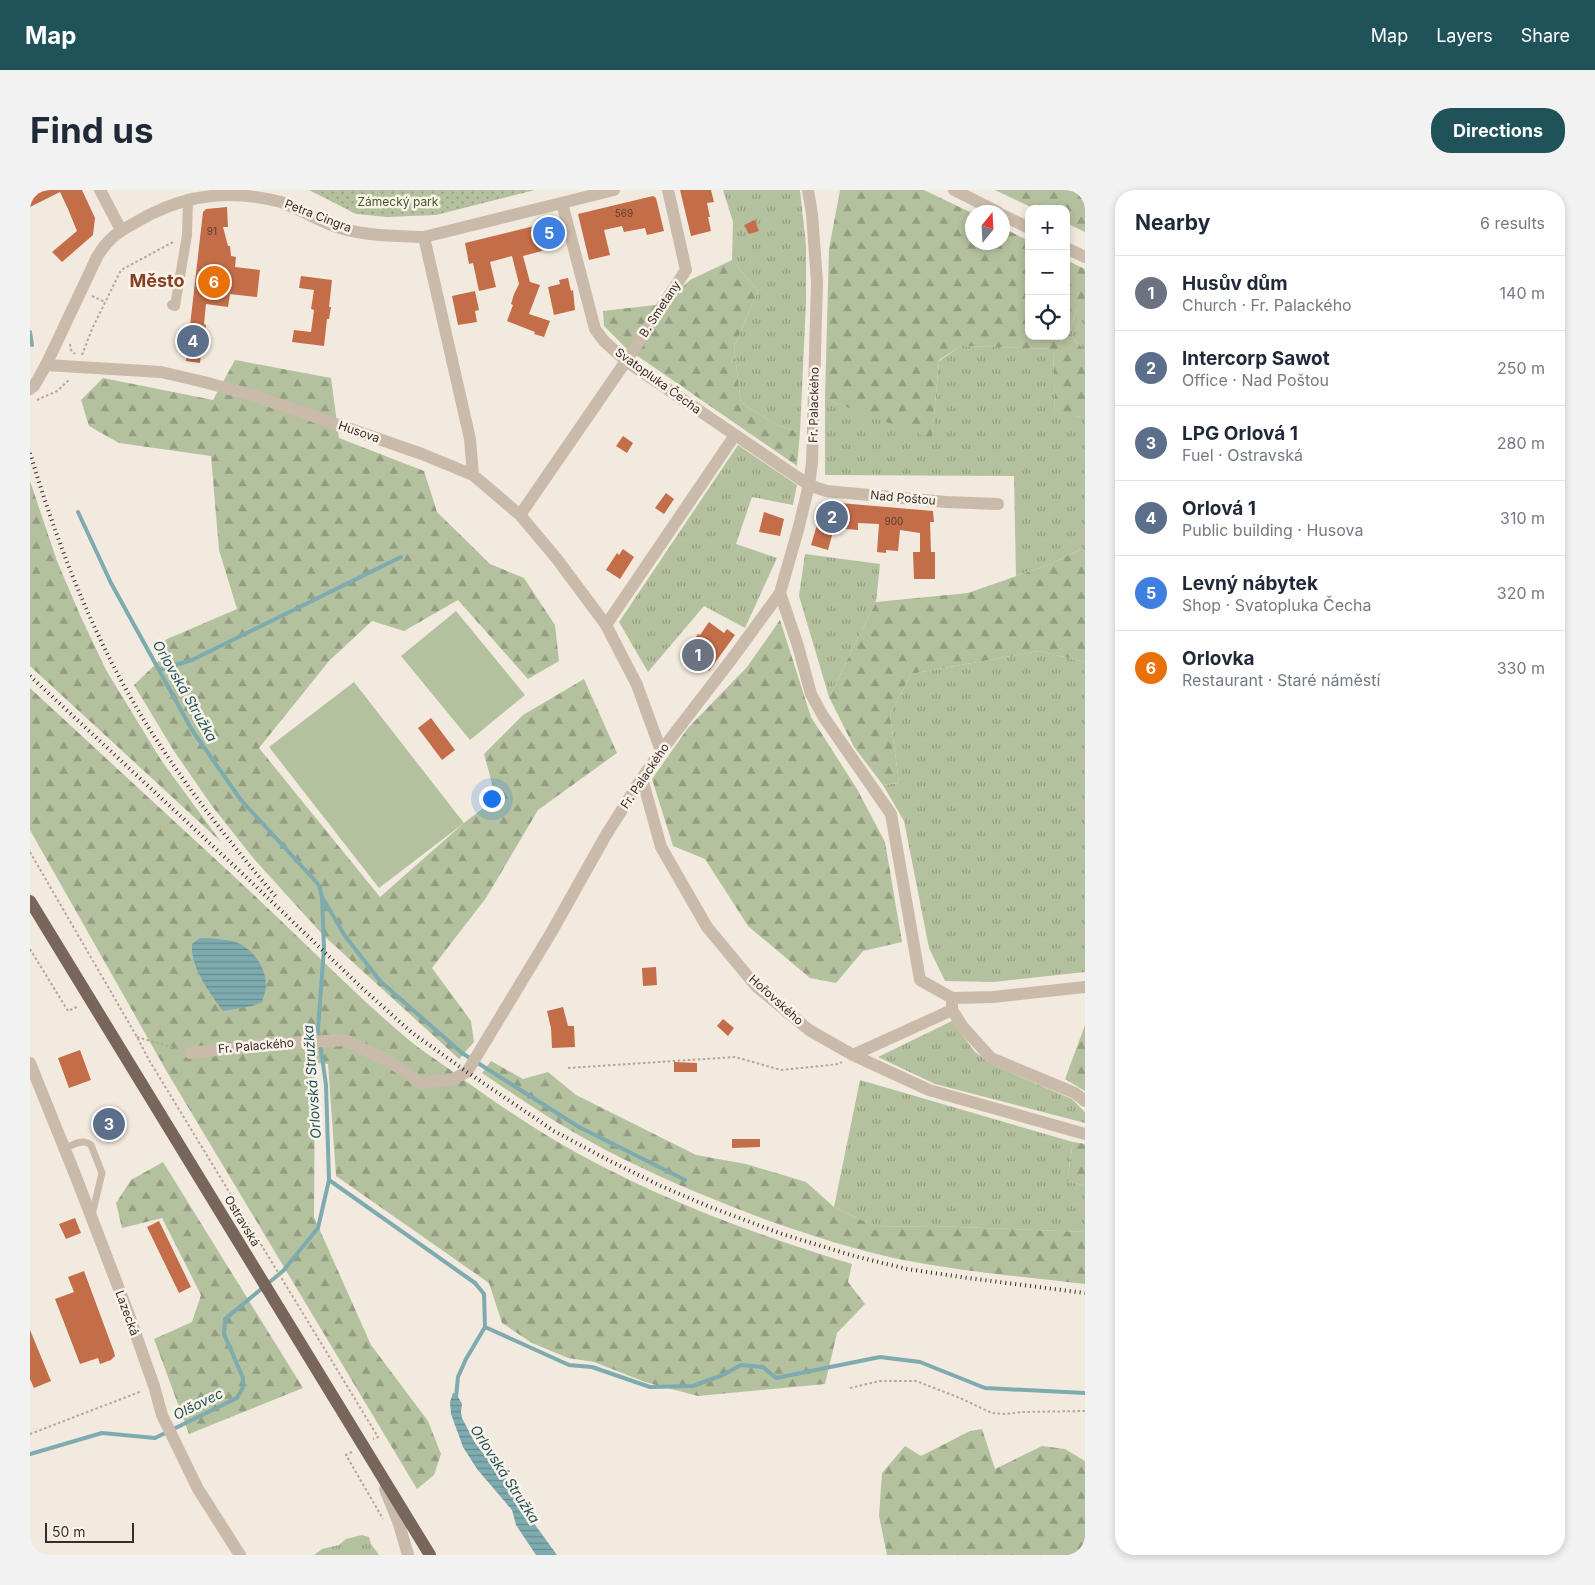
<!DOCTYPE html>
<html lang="en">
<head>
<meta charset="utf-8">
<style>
	:root { --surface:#fff; --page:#f2f2f3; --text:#1f2937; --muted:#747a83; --line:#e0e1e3; --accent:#1f5359 }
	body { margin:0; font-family:Inter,sans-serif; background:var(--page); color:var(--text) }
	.controls { position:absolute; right:15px; top:15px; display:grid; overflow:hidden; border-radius:10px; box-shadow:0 2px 8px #0003 }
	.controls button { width:45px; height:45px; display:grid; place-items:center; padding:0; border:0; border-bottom:1px solid var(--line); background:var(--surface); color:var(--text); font:25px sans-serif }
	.compass { position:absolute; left:935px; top:15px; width:45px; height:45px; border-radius:50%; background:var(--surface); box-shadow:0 2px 8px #0003; rotate:18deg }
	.scale { position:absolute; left:15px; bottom:12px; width:89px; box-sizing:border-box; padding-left:5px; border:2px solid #382e29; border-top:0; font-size:14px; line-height:18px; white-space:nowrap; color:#382e29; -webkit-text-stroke:4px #faf3ea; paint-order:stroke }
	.you { position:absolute; left:461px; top:608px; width:18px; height:18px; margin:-12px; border:4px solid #fff; border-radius:50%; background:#1a73e8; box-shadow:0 0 0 8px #1a73e833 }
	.badge { display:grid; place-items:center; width:32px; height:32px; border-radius:50%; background:var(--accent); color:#fff; font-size:16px; font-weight:700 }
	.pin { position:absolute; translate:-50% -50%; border:2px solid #fff; box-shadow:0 1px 5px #0006 }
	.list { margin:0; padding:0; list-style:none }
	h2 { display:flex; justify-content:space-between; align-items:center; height:65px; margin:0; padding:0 20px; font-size:21px }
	h2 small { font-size:16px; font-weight:400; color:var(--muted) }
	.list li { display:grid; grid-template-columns:32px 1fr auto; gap:15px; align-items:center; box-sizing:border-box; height:75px; padding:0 20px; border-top:1px solid var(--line) }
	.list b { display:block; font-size:19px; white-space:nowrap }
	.list p { margin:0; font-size:16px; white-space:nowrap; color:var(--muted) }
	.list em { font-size:16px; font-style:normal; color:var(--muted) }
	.icon { flex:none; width:28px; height:28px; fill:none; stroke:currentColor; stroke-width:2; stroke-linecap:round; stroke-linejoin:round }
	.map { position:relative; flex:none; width:1055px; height:1365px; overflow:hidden; border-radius:20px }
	header { display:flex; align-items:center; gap:30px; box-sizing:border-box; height:70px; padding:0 25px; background:var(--accent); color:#fff }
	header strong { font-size:24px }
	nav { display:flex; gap:28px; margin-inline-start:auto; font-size:18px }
	.intro { display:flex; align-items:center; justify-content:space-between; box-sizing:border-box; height:120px; padding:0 30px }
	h1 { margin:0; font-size:35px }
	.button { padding:12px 22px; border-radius:20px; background:var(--accent); color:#fff; font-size:18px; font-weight:700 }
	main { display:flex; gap:30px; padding:0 30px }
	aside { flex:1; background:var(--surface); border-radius:20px; box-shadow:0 2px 8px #0003 }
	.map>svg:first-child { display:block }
	.grass { fill:url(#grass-tufts) }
	.forest { fill:url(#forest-firs) }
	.park { fill:url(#park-dots) }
	.pitch { fill:#b4c19e }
	.water { fill:url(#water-rules) }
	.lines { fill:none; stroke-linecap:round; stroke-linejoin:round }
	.stream { stroke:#7dabaf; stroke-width:4 }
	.building { fill:#c46d49 }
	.path { stroke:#b6a494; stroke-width:2; stroke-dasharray:2.5 2.5; stroke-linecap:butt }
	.service { stroke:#cabaa9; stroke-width:7 }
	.pedestrian { stroke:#cabaa9; stroke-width:10 }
	.minor { stroke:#cabaa9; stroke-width:12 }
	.tertiary { stroke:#cabaa9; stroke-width:12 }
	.primary { stroke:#79665a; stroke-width:12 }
	.rail { stroke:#382e29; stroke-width:4; stroke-dasharray:1 4; stroke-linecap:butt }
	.labels { text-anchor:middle; stroke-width:5; stroke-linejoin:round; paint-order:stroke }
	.number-label { font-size:10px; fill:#5b3e31 }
	.park-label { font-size:12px; fill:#45562d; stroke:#faf3ea }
	.street-label { font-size:12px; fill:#382e29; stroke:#faf3ea }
	.water-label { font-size:14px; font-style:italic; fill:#1f5359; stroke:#faf3ea }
	.district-label { font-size:18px; font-weight:bold; fill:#863f23; stroke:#faf3ea }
</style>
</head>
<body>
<header>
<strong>Map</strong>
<nav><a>Map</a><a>Layers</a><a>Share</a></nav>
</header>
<div class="intro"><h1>Find us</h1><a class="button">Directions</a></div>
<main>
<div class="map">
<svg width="1055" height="1365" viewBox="0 0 1055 1365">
	<defs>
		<pattern id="grass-tufts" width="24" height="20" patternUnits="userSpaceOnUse" patternTransform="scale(1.25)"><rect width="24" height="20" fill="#b4c19e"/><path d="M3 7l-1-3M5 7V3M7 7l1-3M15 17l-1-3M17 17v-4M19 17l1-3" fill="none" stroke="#939d81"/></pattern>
		<pattern id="forest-firs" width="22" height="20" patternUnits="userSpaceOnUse" patternTransform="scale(1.25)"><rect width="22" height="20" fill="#b4c19e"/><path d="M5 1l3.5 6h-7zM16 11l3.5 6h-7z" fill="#939d81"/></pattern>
		<pattern id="park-dots" width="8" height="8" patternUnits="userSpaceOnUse" patternTransform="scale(1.25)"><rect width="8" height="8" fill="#b4c19e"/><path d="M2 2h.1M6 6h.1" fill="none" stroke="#939d81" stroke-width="1.8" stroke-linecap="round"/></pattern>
		<pattern id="water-rules" width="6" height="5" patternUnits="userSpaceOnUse" patternTransform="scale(1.25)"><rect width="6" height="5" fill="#7dabaf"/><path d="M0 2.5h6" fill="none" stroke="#678c8e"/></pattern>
	</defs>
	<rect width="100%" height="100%" fill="#f2eade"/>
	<path class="grass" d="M 693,0 L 770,0 L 776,55 L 776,112 L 770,242 L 747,235 L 711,213 L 704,157 L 728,101 L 702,70 L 703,32 Z
		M 1047,118 L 1055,118 L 1055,161 L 1039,143 Z
		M 931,156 L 1023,159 L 1025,224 L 1055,227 L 1055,357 L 1021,374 L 986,386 L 984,286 L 795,285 L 795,209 L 902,248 L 909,171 Z
		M 708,255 L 767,295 L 763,315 L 722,307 L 706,354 L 747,368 L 715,438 L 674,416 L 618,482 L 589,432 Z
		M 775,364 L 850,374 L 846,412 L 799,507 L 769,406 Z
		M 1009,461 L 1055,472 L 1055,782 L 964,792 L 915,791 L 899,758 L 874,631 L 853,595 L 869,593 L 860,525 L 881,484 Z
		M 922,831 L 945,862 L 963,875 L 1042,909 L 1055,922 L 1055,933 L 905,894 L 848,867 Z
		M 830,890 L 1043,952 L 1037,991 L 1055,996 L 1055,1042 L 902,1036 L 847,1037 L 804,1017 Z
		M 332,1345 L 339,1347 L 341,1354 L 349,1365 L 284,1365 L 292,1359 L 309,1355 L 316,1349 Z"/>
	<path class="forest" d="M 810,0 L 894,0 L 942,23 L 942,52 L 972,52 L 973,38 L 999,51 L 999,146 L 1036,146 L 1036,70 L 1055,79 L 1055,118 L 1047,118 L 1039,143 L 1055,161 L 1055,227 L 1025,225 L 1023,159 L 931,156 L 909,170 L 902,249 L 795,209 L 799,59 Z
		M 965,0 L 1055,0 L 1055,42 L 1036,33 L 1036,19 L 1005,19 Z
		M 702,70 L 728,101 L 704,157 L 711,213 L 747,235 L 770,242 L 767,276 L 596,158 L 574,136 L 573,121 L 634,114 L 660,90 Z
		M 205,170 L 301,188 L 309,248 L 394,281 L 407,322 L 460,374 L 494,388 L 525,435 L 529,471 L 498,489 L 428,410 L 374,441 L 342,431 L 299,471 L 229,558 L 350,707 L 434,633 L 466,608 L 454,564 L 493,525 L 554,489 L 587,563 L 508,620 L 456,708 L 402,778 L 441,831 L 444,852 L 429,869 L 293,745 L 224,669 L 182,616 L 144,561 L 104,495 L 132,468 L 137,459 L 135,450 L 207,419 L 189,360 L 181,266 L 89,253 L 59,236 L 51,210 L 73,188 L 183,210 Z
		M 0,291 L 27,371 L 50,425 L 76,480 L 131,570 L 191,652 L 0,476 Z
		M 1055,357 L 1055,472 L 1009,461 L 881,484 L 860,525 L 869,593 L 853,595 L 824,557 L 799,507 L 846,412 L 938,403 L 1021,374 Z
		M 750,430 L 781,527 L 827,599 L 855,652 L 872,752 L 833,761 L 806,793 L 780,788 L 718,736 L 675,669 L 643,656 L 622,589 L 658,538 L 717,477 Z
		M 0,498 C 70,563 140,627 210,692 C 265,743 317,797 374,846 C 388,858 404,868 419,879 C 452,903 486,927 521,948 C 615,1004 717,1042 822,1074 L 818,1092 L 835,1114 L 807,1143 L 795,1194 L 668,1206 L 615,1192 L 564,1172 L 538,1168 L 502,1153 L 472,1133 L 459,1093 L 306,986 L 298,874 L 285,873 L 284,1027 L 341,1155 L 398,1231 L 411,1264 L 404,1285 L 387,1299 L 137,882 L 0,640 Z
		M 1055,835 L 1055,901 L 1035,889 Z
		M 461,871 L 493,889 L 518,882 L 546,905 L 666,965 L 716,974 L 776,992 L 804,1017 L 847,1037 L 902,1036 L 1055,1042 L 1055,1094 C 996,1087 937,1082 879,1071 C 827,1061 776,1044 726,1026 C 658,1000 590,971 528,933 C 502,917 477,900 452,883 Z
		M 1043,952 L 1055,954 L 1055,996 L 1037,991 Z
		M 133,972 L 273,1198 L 159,1244 L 124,1149 L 162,1132 L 171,1105 L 132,1028 L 92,1038 L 86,1013 L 101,990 Z
		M 952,1239 L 965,1279 L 1012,1256 L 1035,1259 L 1055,1271 L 1055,1365 L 857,1365 L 849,1326 L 852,1283 L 875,1256 L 891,1266 L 940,1241 Z"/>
	<path class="park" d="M 279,0 L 505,0 L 406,25 L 357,27 L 326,24 Z"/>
	<path class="pitch" d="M 426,421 L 495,505 L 440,550 L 371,466 Z
		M 324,492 L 434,633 L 349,698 L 239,557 Z"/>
	<path class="water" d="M 170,748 C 181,748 192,749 202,751 C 222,756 236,777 236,796 C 236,801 233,807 232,812 L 222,816 L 193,821 C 180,803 160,777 162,754 Z
		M 423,1203 L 427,1205 L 432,1214 L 431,1222 L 432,1228 L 445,1253 L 461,1273 L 487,1300 L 490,1311 L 497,1318 L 503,1332 L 527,1365 L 506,1365 L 486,1335 L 482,1320 L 447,1279 L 433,1257 L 421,1224 L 420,1212 Z"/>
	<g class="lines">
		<path class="stream" d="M 0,142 L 2,155
			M 48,322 L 81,393 L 162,540 L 211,610 L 289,695 L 292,707 L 294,758 L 288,839 L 296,895 L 299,990 L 445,1093 L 454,1104 L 455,1137 L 436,1169 L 428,1187 L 426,1207
			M 129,480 L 162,470 L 371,367
			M 292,707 L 315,746 L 351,792 L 432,863 L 549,937 L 655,990
			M 455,1137 L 539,1175 L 562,1177 L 620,1197 L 663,1196 L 693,1185 L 711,1175 L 733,1177 L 746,1188 L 850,1167 L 890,1172 L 955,1198 L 1055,1203
			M 0,1264 L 72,1243 L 125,1248 L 207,1208 L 213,1197 L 213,1188 L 194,1144 L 195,1129 L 253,1081 L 288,1038 L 299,990"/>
	</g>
	<path class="building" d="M 0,0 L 52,0 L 65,28 L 63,45 L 32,72 L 22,62 L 47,41 L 38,19 L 30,2 L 0,17 Z
		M 650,0 L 681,0 L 684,12 L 677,13 L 680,27 L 678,27 L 681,41 L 661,46 Z
		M 623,6 L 626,8 L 634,41 L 617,45 L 615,38 L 594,42 L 592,36 L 574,40 L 580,65 L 559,70 L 548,24 Z
		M 197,17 L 198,37 L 193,37 L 198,56 L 200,56 L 201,66 L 206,67 L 205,77 L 230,80 L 227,107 L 200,104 L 198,117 L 176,114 L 174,134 L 176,135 L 174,153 L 172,153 L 170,173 L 156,171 L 173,22 L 176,19 Z
		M 725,30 L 729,41 L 719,44 L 714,35 Z
		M 520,32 L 526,34 L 528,46 L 525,56 L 512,59 L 512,61 L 493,66 L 500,92 L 510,95 L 499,124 L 520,131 L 514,147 L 504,144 L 505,142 L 477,131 L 483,115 L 481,114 L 484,104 L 489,94 L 482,66 L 460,72 L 466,97 L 449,101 L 443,73 L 439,74 L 435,53 Z
		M 271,86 L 302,90 L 299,117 L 301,117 L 299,129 L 297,129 L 294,156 L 262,152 L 264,140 L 281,142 L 284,120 L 281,119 L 284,100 L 269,98 Z
		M 538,88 L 541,101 L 543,100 L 545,120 L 524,125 L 518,97 L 530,94 L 529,90 Z
		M 445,101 L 449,120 L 445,121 L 447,132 L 428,135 L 422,106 Z
		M 593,246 L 603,253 L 597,263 L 586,256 Z
		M 636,303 L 644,309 L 634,324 L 625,318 Z
		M 798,312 L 903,321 L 904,332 L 900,332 L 901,362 L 905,362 L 905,389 L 884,389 L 883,362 L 890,362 L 890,343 L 870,340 L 868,361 L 856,360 L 856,363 L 847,362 L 849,334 L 828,333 L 828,340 L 804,338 L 798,360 L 781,355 L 792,318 L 797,319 Z
		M 734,322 L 754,329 L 750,346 L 729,342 Z
		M 593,359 L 604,367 L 590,389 L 576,380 L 587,363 L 589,365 Z
		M 679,432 L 694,443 L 697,439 L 705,445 L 679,481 L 655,462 L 668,444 L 670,445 Z
		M 401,528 L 425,560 L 412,570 L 388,538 Z
		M 626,777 L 627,795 L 613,796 L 612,778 Z
		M 533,817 L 538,836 L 544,836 L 545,857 L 522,858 L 521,838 L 517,821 Z
		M 693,829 L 704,838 L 698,846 L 687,836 Z
		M 50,860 L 61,890 L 39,898 L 28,868 Z
		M 644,872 L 667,873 L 667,882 L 644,882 Z
		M 81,917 L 90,938 L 79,943 L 70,923 Z
		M 702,949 L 730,949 L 730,957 L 702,958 Z
		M 45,1028 L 51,1043 L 36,1049 L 29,1034 Z
		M 129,1031 L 161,1097 L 149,1103 L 117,1037 Z
		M 54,1081 L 84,1162 L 85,1166 L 81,1170 L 70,1174 L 68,1168 L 50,1174 L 25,1109 L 44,1102 L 38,1087 Z
		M 0,1140 L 21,1191 L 4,1198 L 0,1189 Z"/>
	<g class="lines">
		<path class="path" d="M 62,106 L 75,112
			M 40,154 L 41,160 L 45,164
			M 52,165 L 62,139 L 91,80 L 145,51
			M 7,210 L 27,201 L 40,189
			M 0,662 L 107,847 L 119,870 L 348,1247 L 343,1249
			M 0,759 L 38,821 L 49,816
			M 107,847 L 148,859
			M 538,878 L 705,867 L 751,880 L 809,874 L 812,872
			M 820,1198 L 850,1191 L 886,1191 L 930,1208 L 962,1223 L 975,1224 L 993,1222 L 1055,1221
			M 0,1244 L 112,1201
			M 322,1262 L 316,1265 L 353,1329"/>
		<path class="service" d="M 35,958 C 43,955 53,948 61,955 L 72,983 L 62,1025"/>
		<path class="pedestrian" d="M 142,115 L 145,116 L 157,45 L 158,9"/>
		<path class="minor" d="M 532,13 L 565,139 L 574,151 L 596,171 L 779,295 L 796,301 L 916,312 L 968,314
			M 394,47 L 440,249 L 443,285
			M 16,175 L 131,182 L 174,192 L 225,206 L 392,264 L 443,285 L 490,325 L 527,369 L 576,435 L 607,495 L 631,561
			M 490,325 L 596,171 L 656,80 L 638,0
			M 750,403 L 768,456 L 781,504 L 793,526 L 861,624 L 890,790 L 922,808 L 963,807 L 1055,797
			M 576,435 L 705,245
			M 612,588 L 631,657 L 677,737 L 726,796 L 779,840 L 823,865 L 922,820 L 922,808
			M 922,820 L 933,837 L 961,868 L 1045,903 L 1055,911
			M 160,863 L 241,854 L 315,850 L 362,873 L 391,893 L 423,889 L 437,882 L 521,743 L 576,645 L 612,588 L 631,561 L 704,466 L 750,403 L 768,340 L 779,295 L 782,273 L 787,92 L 782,24 L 778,0
			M 823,865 L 899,900 L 1055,944
			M 0,873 L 46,987 L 99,1125 L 124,1196 L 132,1225 L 168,1299 L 210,1365"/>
		<path class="tertiary" d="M 70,0 L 91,40
			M 924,0 L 968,22
			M 972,25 L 999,38
			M 1036,58 L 1055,67
			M 0,199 L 4,196 L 16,175 L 67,67 C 81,43 96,38 119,25 C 162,3 204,0 251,12 C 271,19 290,32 310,38 C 337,46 366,46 394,47 L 584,0
			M 355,1299 L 369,1334 L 378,1365"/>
		<path class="primary" d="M 0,711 L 400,1365"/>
		<path class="rail" d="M 0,263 C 22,336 48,407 83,475 C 126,559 185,635 246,707
			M 0,486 L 216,687 L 331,797 L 381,842 L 437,882 L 524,941 L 578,970 L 631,996 L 680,1017 L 752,1044 L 824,1066 L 877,1079 L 938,1088 L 1055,1103"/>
	</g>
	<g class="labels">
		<g class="number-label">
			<text x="594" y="27">569</text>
			<text x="182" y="45">91</text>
			<text x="864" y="335">900</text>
		</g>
		<g class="park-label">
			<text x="368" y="16">Zámecký park</text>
		</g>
		<g class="street-label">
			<text transform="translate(288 26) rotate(21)" y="4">Petra Cingra</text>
			<text transform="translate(630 119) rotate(-57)" y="4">B. Smetany</text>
			<text transform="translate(628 191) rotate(36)" y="4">Svatopluka Čecha</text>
			<text transform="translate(784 215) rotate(-89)" y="4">Fr. Palackého</text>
			<text transform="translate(329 242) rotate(19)" y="4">Husova</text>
			<text transform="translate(873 308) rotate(5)" y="4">Nad Poštou</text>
			<text transform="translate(615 586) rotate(-56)" y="4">Fr. Palackého</text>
			<text transform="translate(746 810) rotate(42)" y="4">Hořovského</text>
			<text transform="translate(226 856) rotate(-5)" y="4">Fr. Palackého</text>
			<text transform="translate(212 1031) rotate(59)" y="4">Ostravská</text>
			<text transform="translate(97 1123) rotate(70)" y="4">Lazecká</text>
		</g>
		<g class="water-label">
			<text transform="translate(155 501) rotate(60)" y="5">Orlovská Stružka</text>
			<text transform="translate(282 892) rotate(-94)" y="5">Orlovská Stružka</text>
			<text transform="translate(168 1214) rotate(-26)" y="5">Olšovec</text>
			<text transform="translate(475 1284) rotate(57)" y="5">Orlovská Stružka</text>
		</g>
		<g class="district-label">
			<text x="127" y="97">Město</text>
		</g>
	</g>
</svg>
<div class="controls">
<button>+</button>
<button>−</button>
<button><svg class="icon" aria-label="locate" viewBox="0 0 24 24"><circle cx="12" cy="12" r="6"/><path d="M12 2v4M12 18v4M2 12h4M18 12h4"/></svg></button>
</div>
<svg class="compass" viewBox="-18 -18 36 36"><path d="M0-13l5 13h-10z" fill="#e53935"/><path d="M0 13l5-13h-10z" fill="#747a83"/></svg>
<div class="scale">50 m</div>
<div class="you"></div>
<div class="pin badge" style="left:668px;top:465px;background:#6b7280">1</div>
<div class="pin badge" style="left:802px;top:327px;background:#5c6f8a">2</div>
<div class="pin badge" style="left:79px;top:934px;background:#5c6f8a">3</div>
<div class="pin badge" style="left:163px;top:151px;background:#5c6f8a">4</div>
<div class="pin badge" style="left:519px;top:43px;background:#3f7fe0">5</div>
<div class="pin badge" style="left:184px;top:92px;background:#e8710a">6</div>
</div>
<aside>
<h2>Nearby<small>6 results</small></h2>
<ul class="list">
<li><span class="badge" style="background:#6b7280">1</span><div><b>Husův dům</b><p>Church · Fr. Palackého</p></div><em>140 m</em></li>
<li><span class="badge" style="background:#5c6f8a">2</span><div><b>Intercorp Sawot</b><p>Office · Nad Poštou</p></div><em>250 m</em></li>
<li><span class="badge" style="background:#5c6f8a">3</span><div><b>LPG Orlová 1</b><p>Fuel · Ostravská</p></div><em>280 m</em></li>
<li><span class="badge" style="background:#5c6f8a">4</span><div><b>Orlová 1</b><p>Public building · Husova</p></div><em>310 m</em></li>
<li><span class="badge" style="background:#3f7fe0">5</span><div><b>Levný nábytek</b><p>Shop · Svatopluka Čecha</p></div><em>320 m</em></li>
<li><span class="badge" style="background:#e8710a">6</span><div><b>Orlovka</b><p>Restaurant · Staré náměstí</p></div><em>330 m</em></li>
</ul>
</aside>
</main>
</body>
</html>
